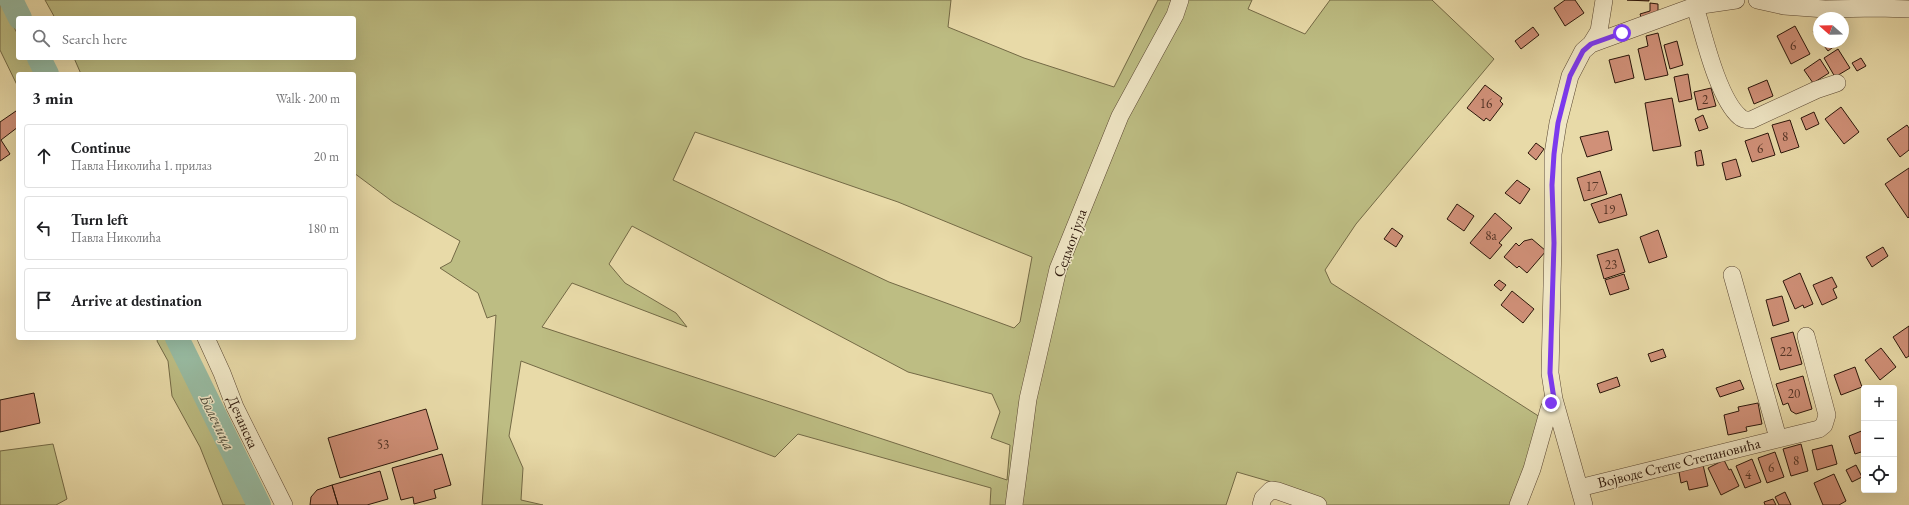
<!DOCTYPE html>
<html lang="en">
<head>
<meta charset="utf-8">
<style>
	:root { --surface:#fff; --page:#f6f6f6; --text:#202124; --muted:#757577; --line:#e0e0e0 }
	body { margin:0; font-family:"EB Garamond",serif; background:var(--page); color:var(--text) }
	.controls { position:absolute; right:12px; bottom:12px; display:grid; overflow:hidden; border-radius:4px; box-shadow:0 4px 16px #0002 }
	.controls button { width:36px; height:36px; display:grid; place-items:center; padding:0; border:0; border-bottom:1px solid var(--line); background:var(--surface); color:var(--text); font:20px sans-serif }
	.compass { position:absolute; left:1813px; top:12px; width:36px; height:36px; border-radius:50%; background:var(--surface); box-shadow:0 4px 16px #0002; rotate:290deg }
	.stop { position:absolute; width:12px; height:12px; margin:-9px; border:3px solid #7c3aed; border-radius:50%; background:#fff }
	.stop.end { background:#7c3aed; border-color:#fff; box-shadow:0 1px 4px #0008 }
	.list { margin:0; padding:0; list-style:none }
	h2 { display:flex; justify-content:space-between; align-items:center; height:52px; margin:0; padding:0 16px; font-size:17px }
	h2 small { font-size:13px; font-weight:400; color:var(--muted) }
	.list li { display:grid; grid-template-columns:26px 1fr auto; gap:12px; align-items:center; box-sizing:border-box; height:64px; margin:0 8px 8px; padding:0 8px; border:1px solid var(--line); border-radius:4px }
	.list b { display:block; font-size:15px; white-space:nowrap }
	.list p { margin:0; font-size:13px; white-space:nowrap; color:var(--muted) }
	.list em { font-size:13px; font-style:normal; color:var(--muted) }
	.icon { flex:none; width:22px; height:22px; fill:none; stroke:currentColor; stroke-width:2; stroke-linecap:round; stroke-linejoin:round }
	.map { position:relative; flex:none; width:1909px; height:505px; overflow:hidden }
	.search { position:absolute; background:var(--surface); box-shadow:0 4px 16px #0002; left:16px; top:16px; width:340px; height:44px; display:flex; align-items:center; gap:10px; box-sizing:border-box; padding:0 14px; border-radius:4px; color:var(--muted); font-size:15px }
	.panel { position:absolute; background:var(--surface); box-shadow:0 4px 16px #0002; left:16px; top:72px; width:340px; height:268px; border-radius:4px }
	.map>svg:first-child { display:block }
	.green { fill:#bdbd83; stroke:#746a46; fill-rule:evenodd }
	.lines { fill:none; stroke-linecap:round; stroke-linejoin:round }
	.river { stroke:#98bba2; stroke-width:24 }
	.building { fill:#d09078; stroke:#2b160a }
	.minor-casing { stroke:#5a4732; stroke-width:18 }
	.minor { stroke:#f0e7c6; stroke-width:17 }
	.route { stroke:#7c3aed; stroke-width:5 }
	.labels { text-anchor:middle; stroke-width:3; stroke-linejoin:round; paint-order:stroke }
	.number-label { font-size:13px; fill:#543426 }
	.street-label { font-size:15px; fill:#2b160a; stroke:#f0e7c6 }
	.water-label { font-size:16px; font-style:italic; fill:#51503f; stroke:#f0e7c6 }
</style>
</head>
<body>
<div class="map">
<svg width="1909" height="505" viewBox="0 0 1909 505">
	<rect width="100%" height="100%" fill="#e8daa8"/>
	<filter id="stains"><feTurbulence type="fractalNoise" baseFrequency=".005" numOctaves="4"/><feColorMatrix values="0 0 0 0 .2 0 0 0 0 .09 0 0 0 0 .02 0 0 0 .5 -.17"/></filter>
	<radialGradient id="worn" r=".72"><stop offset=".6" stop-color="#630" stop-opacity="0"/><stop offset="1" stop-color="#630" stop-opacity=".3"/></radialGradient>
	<path class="green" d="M 0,0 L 18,35 L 18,58 L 29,58 L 37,74 L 18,74 L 18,87 L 0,50 Z
		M 45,0 L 951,0 L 948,27 L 1024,58 L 1114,87 L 1158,0 L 1252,0 L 1248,9 L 1305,34 L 1330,0 L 1432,0 L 1494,59 L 1356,224 L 1325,270 L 1331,283 L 1540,417 L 1513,505 L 1307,505 L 1306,492 L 1237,472 L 1226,505 L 990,505 L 991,488 L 798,434 L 775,457 L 521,361 L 509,436 L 523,468 L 521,500 L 543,505 L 482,505 L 496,315 L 487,318 L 478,293 L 440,268 L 451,262 L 460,241 L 393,202 L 354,173 L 354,74 L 81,74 L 74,58 L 354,58 L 354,18 L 55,18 ZM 695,132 L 898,202 L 1032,257 L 1020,322 L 1014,328 L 889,282 L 673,180 ZM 632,226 L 908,372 L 992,394 L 1000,412 L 991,438 L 1010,445 L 1007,480 L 542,327 L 572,283 L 687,327 L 676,313 L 625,283 L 609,264 Z
		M 158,338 L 169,338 L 249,505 L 223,505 L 200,447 L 172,396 L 168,361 L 157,341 Z
		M 53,444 L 67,499 L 56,505 L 0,505 L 0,451 Z"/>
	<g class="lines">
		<path class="river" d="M 11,0 L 20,18
			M 39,58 L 47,74
			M 177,338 L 259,505"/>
	</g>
	<path class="building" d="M 1565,0 L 1575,0 L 1584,13 L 1565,26 L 1554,8 Z
		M 1627,0 L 1649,0 L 1649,1 Z
		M 1650,3 L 1658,4 L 1658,15 L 1642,20 L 1640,14 L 1650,11 Z
		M 1795,26 L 1810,54 L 1791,64 L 1777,36 Z
		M 1819,26 L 1819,39 L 1813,31 Z
		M 1533,27 L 1539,35 L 1521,49 L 1515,41 Z
		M 1658,33 L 1668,75 L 1645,80 L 1638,49 L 1648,46 L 1646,36 Z
		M 1677,41 L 1683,65 L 1670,69 L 1664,45 Z
		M 1821,42 L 1840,42 L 1828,51 Z
		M 1838,49 L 1850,68 L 1835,77 L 1824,58 Z
		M 1629,55 L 1634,78 L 1615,83 L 1609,60 Z
		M 1861,58 L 1866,66 L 1857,71 L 1852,63 Z
		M 1820,59 L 1829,73 L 1813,83 L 1804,70 Z
		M 1688,74 L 1692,99 L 1679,102 L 1674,77 Z
		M 1767,80 L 1773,96 L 1754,104 L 1748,88 Z
		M 1485,85 L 1502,98 L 1500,101 L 1503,104 L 1490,121 L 1486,118 L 1484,121 L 1467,108 Z
		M 1711,88 L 1716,106 L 1698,110 L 1694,92 Z
		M 1672,98 L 1681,146 L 1653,151 L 1645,103 Z
		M 1841,107 L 1859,132 L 1844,144 L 1825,119 Z
		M 16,111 L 18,114 L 18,127 L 1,140 L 10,154 L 0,161 L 0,122 Z
		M 1814,112 L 1819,124 L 1806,130 L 1801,118 Z
		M 1703,115 L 1708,128 L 1699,131 L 1695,119 Z
		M 1790,120 L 1799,147 L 1781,153 L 1772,125 Z
		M 1907,125 L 1909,128 L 1909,150 L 1900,157 L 1887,139 Z
		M 1608,131 L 1612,150 L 1587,157 L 1580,137 Z
		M 1768,133 L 1775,155 L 1752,162 L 1745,141 Z
		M 1536,143 L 1544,149 L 1536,160 L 1528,153 Z
		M 1701,150 L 1704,165 L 1697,166 L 1695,152 Z
		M 1736,159 L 1741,176 L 1726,180 L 1722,163 Z
		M 1909,168 L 1909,217 L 1908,218 L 1885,184 Z
		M 1600,171 L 1607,194 L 1584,201 L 1577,178 Z
		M 1517,180 L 1530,189 L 1520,204 L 1505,193 Z
		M 1621,194 L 1627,215 L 1599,223 L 1591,204 Z
		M 1457,204 L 1474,216 L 1464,231 L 1447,219 Z
		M 1495,213 L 1512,228 L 1499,243 L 1502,245 L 1490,259 L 1470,243 Z
		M 1392,228 L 1403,236 L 1396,247 L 1384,239 Z
		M 1658,230 L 1667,257 L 1649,263 L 1640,237 Z
		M 1532,239 L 1546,251 L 1527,273 L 1519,266 L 1517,268 L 1504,257 L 1516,243 L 1519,246 L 1524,241 Z
		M 1883,247 L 1888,256 L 1872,267 L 1866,257 Z
		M 1618,249 L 1625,272 L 1604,279 L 1597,255 Z
		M 1800,273 L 1813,304 L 1804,308 L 1803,305 L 1795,309 L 1783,281 Z
		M 1624,274 L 1629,289 L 1610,295 L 1605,280 Z
		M 1832,277 L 1837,287 L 1833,289 L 1837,298 L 1822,305 L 1813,285 Z
		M 1499,280 L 1506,285 L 1501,291 L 1494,285 Z
		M 1512,291 L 1534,309 L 1523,323 L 1501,305 Z
		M 1782,296 L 1789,321 L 1773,326 L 1766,300 Z
		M 1909,326 L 1909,356 L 1906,358 L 1893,337 Z
		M 1793,332 L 1802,364 L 1780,370 L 1771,338 Z
		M 1881,348 L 1896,367 L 1880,380 L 1865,360 Z
		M 1663,349 L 1666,357 L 1651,362 L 1648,354 Z
		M 1855,367 L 1862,387 L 1841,395 L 1834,375 Z
		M 1803,376 L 1812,409 L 1796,414 L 1791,411 L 1788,403 L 1783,405 L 1776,384 Z
		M 1617,377 L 1620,386 L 1600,393 L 1597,384 Z
		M 1740,380 L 1744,389 L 1720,397 L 1716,388 Z
		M 34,393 L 40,423 L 0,432 L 0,400 Z
		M 1758,403 L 1762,424 L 1746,427 L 1747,431 L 1728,435 L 1724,415 L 1739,411 L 1738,407 Z
		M 426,409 L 438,449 L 340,478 L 328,438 Z
		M 1864,430 L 1864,451 L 1855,454 L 1849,436 Z
		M 1801,444 L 1808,471 L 1791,476 L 1783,449 Z
		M 1832,445 L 1837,464 L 1817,470 L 1812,450 Z
		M 1775,452 L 1784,477 L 1767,483 L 1758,458 Z
		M 442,454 L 451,485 L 434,490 L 436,498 L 414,504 L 413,497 L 401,500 L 392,468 Z
		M 1752,459 L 1761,482 L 1745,488 L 1736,466 Z
		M 1724,460 L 1729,470 L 1731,469 L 1739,486 L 1721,495 L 1708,468 Z
		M 1703,465 L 1708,486 L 1689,490 L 1687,481 L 1681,483 L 1679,472 Z
		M 1856,465 L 1862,477 L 1852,482 L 1846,470 Z
		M 380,471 L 388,499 L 367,505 L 338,505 L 332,485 Z
		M 1834,474 L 1846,501 L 1839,505 L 1823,505 L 1814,483 Z
		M 332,485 L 338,505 L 310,505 L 311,497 L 317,490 Z
		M 1785,492 L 1791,505 L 1779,505 L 1775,497 Z
		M 1773,499 L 1776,505 L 1765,505 L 1764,502 Z"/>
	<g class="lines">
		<g class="minor-casing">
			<path id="minor" d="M 1757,0 L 1784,6 L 1825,9 L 1878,8 L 1909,9
				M 1695,6 C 1703,33 1718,99 1740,117 C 1743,120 1747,120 1751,120 L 1816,90 L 1837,83
				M 1591,44 L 1695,6 L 1736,0
				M 1732,275 L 1778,438
				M 206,338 L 222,373 L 235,407 L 284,505
				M 1579,488 L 1819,429 L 1824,425 L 1827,415 L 1806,336
				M 1014,505 L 1028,399 L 1058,269 L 1120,116 L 1175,15 L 1180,0
				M 1261,505 L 1263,498 L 1271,490 L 1278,491 L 1318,505
				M 1518,505 L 1532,469 L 1549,409 L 1554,399
				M 1584,505 L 1554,399 L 1550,373 L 1553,243 L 1553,154 L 1558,123 L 1570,76 L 1583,51 L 1591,44 L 1599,31 L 1604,0"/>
		</g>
		<use href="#minor" class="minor"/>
	</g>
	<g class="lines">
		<path class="route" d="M 1551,403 L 1554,399 L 1550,373 L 1554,243 L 1552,185 L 1554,154 L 1558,123 L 1570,76 L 1583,51 L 1591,44 L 1622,33"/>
	</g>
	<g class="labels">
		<g class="number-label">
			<text x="1793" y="50">6</text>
			<text x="1705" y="104">2</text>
			<text x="1486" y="108">16</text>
			<text x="1785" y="141">8</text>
			<text x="1760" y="153">6</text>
			<text x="1592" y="191">17</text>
			<text x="1609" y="214">19</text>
			<text x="1491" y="240">8a</text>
			<text x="1611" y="269">23</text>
			<text x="1786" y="356">22</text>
			<text x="1794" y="398">20</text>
			<text x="383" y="449">53</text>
			<text x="1796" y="465">8</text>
			<text x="1771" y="472">6</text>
			<text x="1748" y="479">4</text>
		</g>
		<g class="street-label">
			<text transform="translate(1070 243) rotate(-70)" y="5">Седмог јула</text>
			<text transform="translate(243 422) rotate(66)" y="5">Дечанска</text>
			<text transform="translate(1679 463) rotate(-14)" y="5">Војводе Степе Степановића</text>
		</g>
		<g class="water-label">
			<text transform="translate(218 422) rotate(64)" y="6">Болечица</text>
		</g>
	</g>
	<rect width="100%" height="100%" filter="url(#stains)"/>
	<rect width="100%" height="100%" fill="url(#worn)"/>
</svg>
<div class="controls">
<button>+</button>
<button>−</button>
<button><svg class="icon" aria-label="locate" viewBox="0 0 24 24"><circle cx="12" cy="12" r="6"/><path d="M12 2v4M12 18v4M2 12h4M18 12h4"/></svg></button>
</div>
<svg class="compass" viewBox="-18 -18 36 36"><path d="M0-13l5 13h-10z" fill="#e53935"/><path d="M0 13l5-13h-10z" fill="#757577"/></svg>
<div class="stop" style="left:1622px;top:33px"></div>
<div class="stop end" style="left:1551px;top:403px"></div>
<div class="search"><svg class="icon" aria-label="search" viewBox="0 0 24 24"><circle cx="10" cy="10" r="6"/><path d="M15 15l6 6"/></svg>Search here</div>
<section class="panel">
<h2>3 min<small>Walk · 200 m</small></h2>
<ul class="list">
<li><svg class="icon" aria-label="ahead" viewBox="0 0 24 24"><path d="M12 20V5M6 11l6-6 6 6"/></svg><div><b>Continue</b><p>Павла Николића 1. прилаз</p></div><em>20 m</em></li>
<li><svg class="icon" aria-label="left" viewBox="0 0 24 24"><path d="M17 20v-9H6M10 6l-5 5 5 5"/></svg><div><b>Turn left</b><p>Павла Николића</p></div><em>180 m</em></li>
<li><svg class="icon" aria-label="arrive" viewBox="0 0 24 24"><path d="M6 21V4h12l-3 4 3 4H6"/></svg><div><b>Arrive at destination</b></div></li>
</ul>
</section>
</div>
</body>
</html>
